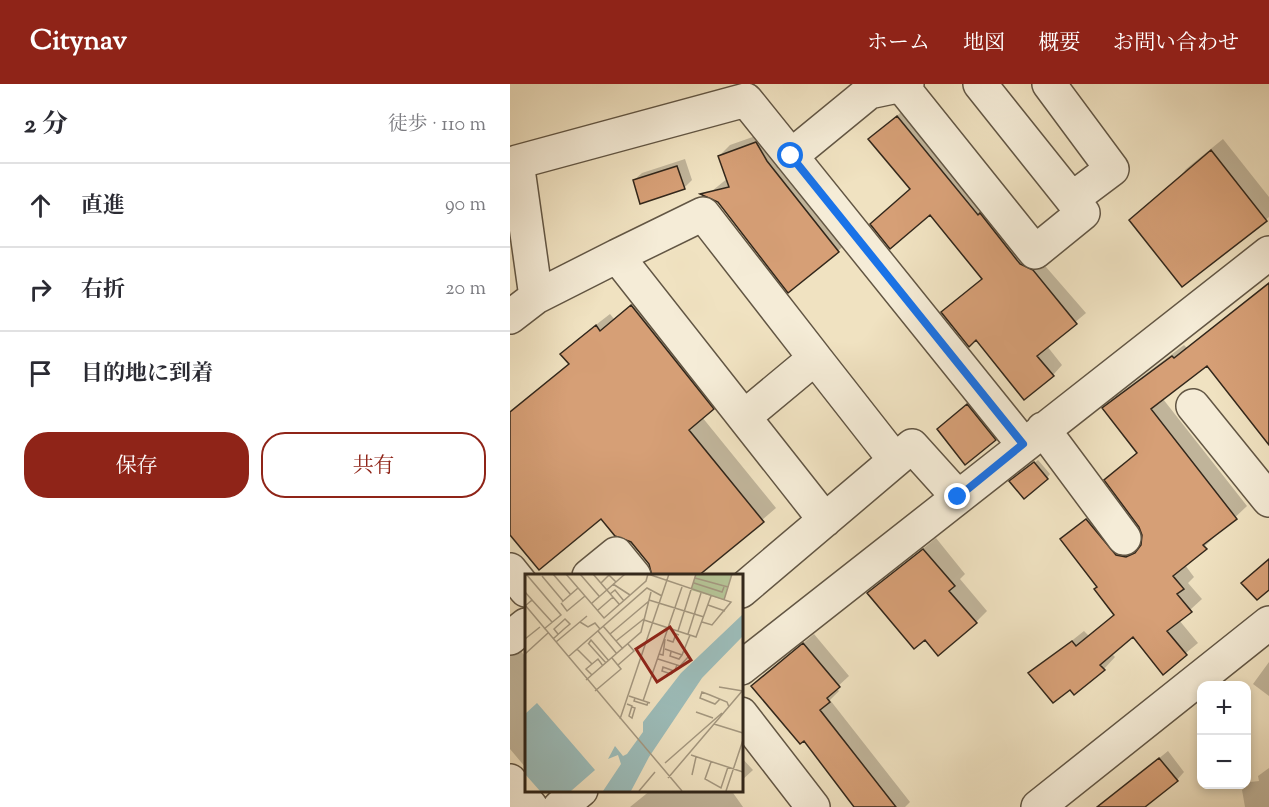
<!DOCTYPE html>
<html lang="ja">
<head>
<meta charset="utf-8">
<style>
	:root { --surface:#fff; --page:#f7f7f7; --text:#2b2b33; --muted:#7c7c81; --line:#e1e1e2; --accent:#8f2418 }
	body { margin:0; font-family:"Sorts Mill Goudy","Noto Serif JP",serif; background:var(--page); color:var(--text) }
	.controls { position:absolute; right:18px; bottom:18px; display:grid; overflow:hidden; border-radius:12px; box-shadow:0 3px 9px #0003 }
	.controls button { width:54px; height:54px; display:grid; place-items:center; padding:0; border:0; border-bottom:2px solid var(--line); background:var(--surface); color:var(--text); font:30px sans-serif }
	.stop { position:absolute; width:18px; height:18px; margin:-14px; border:4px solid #1a73e8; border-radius:50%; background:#fff }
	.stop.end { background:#1a73e8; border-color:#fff; box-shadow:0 2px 6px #0008 }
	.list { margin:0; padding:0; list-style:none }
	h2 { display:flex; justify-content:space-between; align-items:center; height:78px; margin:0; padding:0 24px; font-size:26px }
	h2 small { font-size:20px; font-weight:400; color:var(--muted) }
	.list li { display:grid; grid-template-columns:39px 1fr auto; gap:18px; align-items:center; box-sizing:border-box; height:84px; padding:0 24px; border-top:2px solid var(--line) }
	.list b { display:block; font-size:22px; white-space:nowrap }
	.list em { font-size:20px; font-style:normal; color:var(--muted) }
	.actions { display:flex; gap:12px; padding:18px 24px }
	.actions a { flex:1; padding:14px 0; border:2px solid var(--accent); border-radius:24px; text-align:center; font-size:21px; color:var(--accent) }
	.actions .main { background:var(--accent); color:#fff }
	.icon { flex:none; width:33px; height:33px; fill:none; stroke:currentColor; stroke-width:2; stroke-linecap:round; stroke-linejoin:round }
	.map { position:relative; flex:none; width:759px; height:723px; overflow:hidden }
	header { display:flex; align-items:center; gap:36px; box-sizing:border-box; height:84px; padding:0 30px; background:var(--accent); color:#fff }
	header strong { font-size:28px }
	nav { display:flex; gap:33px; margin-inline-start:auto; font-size:21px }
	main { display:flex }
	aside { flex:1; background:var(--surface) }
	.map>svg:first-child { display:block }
	.shadow { fill:#0003 }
	.building { fill:#d69f76; stroke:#32271b; stroke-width:1.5 }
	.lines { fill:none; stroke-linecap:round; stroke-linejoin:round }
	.minor-casing { stroke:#625644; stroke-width:36 }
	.minor { stroke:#f5ecd7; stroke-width:33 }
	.route { stroke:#1a73e8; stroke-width:8 }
	.inset-road { fill:none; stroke:#a4977f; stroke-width:1.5 }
	.view { fill:#8f2418; fill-opacity:0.15; stroke:#8f2418; stroke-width:3 }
	.inset-edge { fill:none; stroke:#32271b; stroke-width:3 }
</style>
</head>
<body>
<header>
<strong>Citynav</strong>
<nav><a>ホーム</a><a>地図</a><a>概要</a><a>お問い合わせ</a></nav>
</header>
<main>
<aside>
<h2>2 分<small>徒歩 · 110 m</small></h2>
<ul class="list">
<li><svg class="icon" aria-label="ahead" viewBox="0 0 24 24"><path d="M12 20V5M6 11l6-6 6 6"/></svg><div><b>直進</b></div><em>90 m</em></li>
<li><svg class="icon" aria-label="right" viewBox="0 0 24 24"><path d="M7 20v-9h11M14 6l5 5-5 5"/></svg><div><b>右折</b></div><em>20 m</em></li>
<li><svg class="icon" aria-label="arrive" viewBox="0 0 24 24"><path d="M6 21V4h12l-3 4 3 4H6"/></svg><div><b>目的地に到着</b></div></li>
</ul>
<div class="actions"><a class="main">保存</a><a>共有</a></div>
</aside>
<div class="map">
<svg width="759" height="723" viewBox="0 0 759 723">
	<rect width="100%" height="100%" fill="#f0e2c1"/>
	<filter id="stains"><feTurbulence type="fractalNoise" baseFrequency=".00333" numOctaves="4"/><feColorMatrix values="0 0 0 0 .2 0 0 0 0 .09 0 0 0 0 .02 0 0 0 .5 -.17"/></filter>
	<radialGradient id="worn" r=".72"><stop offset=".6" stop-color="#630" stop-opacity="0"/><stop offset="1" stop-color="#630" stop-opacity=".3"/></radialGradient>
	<path class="shadow" d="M 397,23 L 576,229 L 537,262 L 552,281 L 543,291 L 467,254 L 433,228 L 473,194 L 420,129 L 362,140 L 401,105 L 360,55 Z
		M 257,48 L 339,157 L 328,167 L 197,111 L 218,94 L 209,72 L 220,61 Z
		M 713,55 L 759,113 L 759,133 L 673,201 L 621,136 L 666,98 L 676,85 Z
		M 175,75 L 182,96 L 174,104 L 124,96 L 132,89 Z
		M 759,198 L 759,359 L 697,280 L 653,315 L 737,422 L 675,481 L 684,493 L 678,499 L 692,515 L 669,536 L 688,559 L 653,588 L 623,551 L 601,569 L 605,573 L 594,585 L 560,604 L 520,590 L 574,547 L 579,552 L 605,530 L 589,503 L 552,455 L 588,424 L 628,462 L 633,460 L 634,451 L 630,442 L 596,396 L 628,368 L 594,324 L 605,313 L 674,261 L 677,264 Z
		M 135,209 L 216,311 L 192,333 L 266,424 L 186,492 L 142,492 L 140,479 L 121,457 L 92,433 L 0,449 L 0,327 L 59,279 L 52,270 L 65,257 L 100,230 L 104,235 Z
		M 465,314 L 493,348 L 485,355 L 429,345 Z
		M 528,376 L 540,390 L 537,394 L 505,394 Z
		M 426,454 L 455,490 L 450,495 L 477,527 L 466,538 L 415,554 L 359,509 Z
		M 304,550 L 339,592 L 326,604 L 329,607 L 320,616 L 400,718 L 395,723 L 346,723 L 294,655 L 243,602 Z
		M 0,564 L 9,565 L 16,573 L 16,684 L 0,665 Z
		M 759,578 L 759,612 L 743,600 Z
		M 658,667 L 674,688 L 667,696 L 633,723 L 589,723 Z
		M 231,673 L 243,686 L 231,697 Z
		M 759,684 L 759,723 L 735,723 L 732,706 L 740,698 L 749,697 L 748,692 Z
		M 141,706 L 221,706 L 233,723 L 120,723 Z"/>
	<path class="building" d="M 387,32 L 468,131 L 470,129 L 510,180 L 523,186 L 567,240 L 527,272 L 544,292 L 514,316 L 466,256 L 459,263 L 431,228 L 472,195 L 420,131 L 380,165 L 360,140 L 400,105 L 358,55 Z
		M 246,58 L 257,77 L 329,168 L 278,209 L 208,118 L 190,110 L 219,103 L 208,72 Z
		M 701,66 L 757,137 L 672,203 L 619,136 Z
		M 167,82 L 175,105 L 130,120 L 123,96 Z
		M 759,199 L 759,361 L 697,282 L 641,325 L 727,435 L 693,461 L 697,465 L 663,492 L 674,505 L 667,510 L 682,528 L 657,547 L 677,571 L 653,591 L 623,553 L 590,581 L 595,586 L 564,611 L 560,606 L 543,619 L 518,589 L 562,557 L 566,562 L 604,531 L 584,505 L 587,503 L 550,455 L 576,435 L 606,471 L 616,473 L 625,469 L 631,461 L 632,451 L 629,443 L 594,396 L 627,369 L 592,324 L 662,272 L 664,274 Z
		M 121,221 L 204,325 L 179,346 L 254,438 L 188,492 L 142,492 L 139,480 L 121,458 L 105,452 L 91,435 L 29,486 L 0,451 L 0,328 L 59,280 L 50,270 L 86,241 L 90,247 Z
		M 457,320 L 486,356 L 455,381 L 427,345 Z
		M 524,378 L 538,395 L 514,415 L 499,397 Z
		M 413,465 L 445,502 L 439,507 L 467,539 L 428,572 L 415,556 L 404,565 L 357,509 Z
		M 759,475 L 759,506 L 747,516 L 731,499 Z
		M 293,559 L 330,603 L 317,614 L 320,618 L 310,626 L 386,723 L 344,723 L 294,657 L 290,660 L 241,602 Z
		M 649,674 L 668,697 L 635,723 L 587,723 Z"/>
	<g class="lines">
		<g class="minor-casing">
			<path id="minor" d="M 539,0 L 602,85 L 562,115
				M 391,1 L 525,168 L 573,129 L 470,0
				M 281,72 L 359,8 L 397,0
				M 107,172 L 193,130 L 305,274 L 234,333
				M 26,213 L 7,78 L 236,16 L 513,360
				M 0,233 L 26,213 L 107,172 L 315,436
				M 305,274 L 385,376
				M 683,322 L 759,416
				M 533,345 L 614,454
				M 0,486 L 16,506
				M 79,492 L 106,470 L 124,492
				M 231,507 L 402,362 L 448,413
				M 0,554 L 16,541
				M 231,584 L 759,169
				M 231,630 L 303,723
				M 0,697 L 21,723
				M 50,723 L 71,706
				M 528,723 L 759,539"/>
		</g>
		<use href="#minor" class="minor"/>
	</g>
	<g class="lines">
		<path class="route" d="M 281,72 L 513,360 L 448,413"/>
	</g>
	<g transform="translate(15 490)">
		<rect width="218" height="218" fill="#f0e2c1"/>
		<path d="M 171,0 L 207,0 L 199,26 L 166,16 Z" fill="#b5c496"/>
		<path d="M 217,41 L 217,63 L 177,104 L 124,183 L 106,217 L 78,217 L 96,190 L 93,181 L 83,185 L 90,172 L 98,182 L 102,180 L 118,158 L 118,148 L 156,99 ZM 12,129 L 70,196 L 46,217 L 15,217 L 0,200 L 0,140 Z" fill="#9cbcb9"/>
		<path class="inset-road" d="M 1,0 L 36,41 L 19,55M 28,0 L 46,21M 41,0 L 79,44 L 121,7 L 123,0M 55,0 L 74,22M 68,0 L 94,30M 123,0 L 206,28 L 187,51 L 177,48M 17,2 L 38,27M 170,4 L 203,13M 76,9 L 84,1 L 91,8M 169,9 L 197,18 L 199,13M 88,10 L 105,21M 0,18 L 7,26 L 0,32M 85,20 L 90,16 L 99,27M 7,26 L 27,48M 124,26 L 179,43M 199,26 L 207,0M 37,28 L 53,14M 36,29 L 42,37 L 60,22M 67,29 L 100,0M 0,31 L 157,217M 183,31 L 200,37M 73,36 L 88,23M 119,46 L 171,63 L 186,22M 55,48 L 63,53 L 70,49 L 75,55M 78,52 L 98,75M 73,57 L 92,80M 153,57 L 171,0M 85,60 L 124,27M 163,60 L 176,19M 0,65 L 15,53M 28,65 L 39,55 L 45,50 L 40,45 L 29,55 L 33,60M 142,66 L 148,68 L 151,60 L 154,61M 91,67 L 120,44M 31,68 L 62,42M 63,69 L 81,89M 64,69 L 66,66 L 84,87M 52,75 L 67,90M 140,75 L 157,81 L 165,61M 146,78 L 145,82 L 154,85 L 157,81M 0,80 L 23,59M 134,80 L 138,81 L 140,65M 43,83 L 122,14 L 137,22M 133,85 L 155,92 L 164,82 L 159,77M 93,91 L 109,77 L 103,70M 149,97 L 138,93 L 137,97 L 146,100 L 150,96 L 152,91M 67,101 L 61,95 L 73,85 L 78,92M 61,106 L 116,58 L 126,18M 194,113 L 218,117M 70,117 L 96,95 L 87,84M 104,122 L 125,129M 110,124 L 109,127 L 122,131 L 123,128M 195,125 L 190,130 L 175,124 L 177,118 L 185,121 L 202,128 L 204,133M 118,127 L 157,13M 102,130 L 107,132 L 104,142 L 107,144 L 110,134 L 107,133M 171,138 L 188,144M 95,145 L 144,0M 189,150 L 218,159M 166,181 L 218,198M 186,188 L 180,205 L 196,214 L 203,193M 140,189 L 197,139M 167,201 L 171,183M 143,204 L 218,116M 114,217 L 130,198M 201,217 L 218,166"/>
		<path class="view" d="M 145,53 L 166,86 L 132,108 L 111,75 Z"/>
		<rect width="218" height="218" class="inset-edge"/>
	</g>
	<rect width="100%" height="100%" filter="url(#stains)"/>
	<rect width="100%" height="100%" fill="url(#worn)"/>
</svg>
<div class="controls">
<button>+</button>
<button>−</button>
</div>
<div class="stop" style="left:281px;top:72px"></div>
<div class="stop end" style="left:448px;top:413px"></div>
</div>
</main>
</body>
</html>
